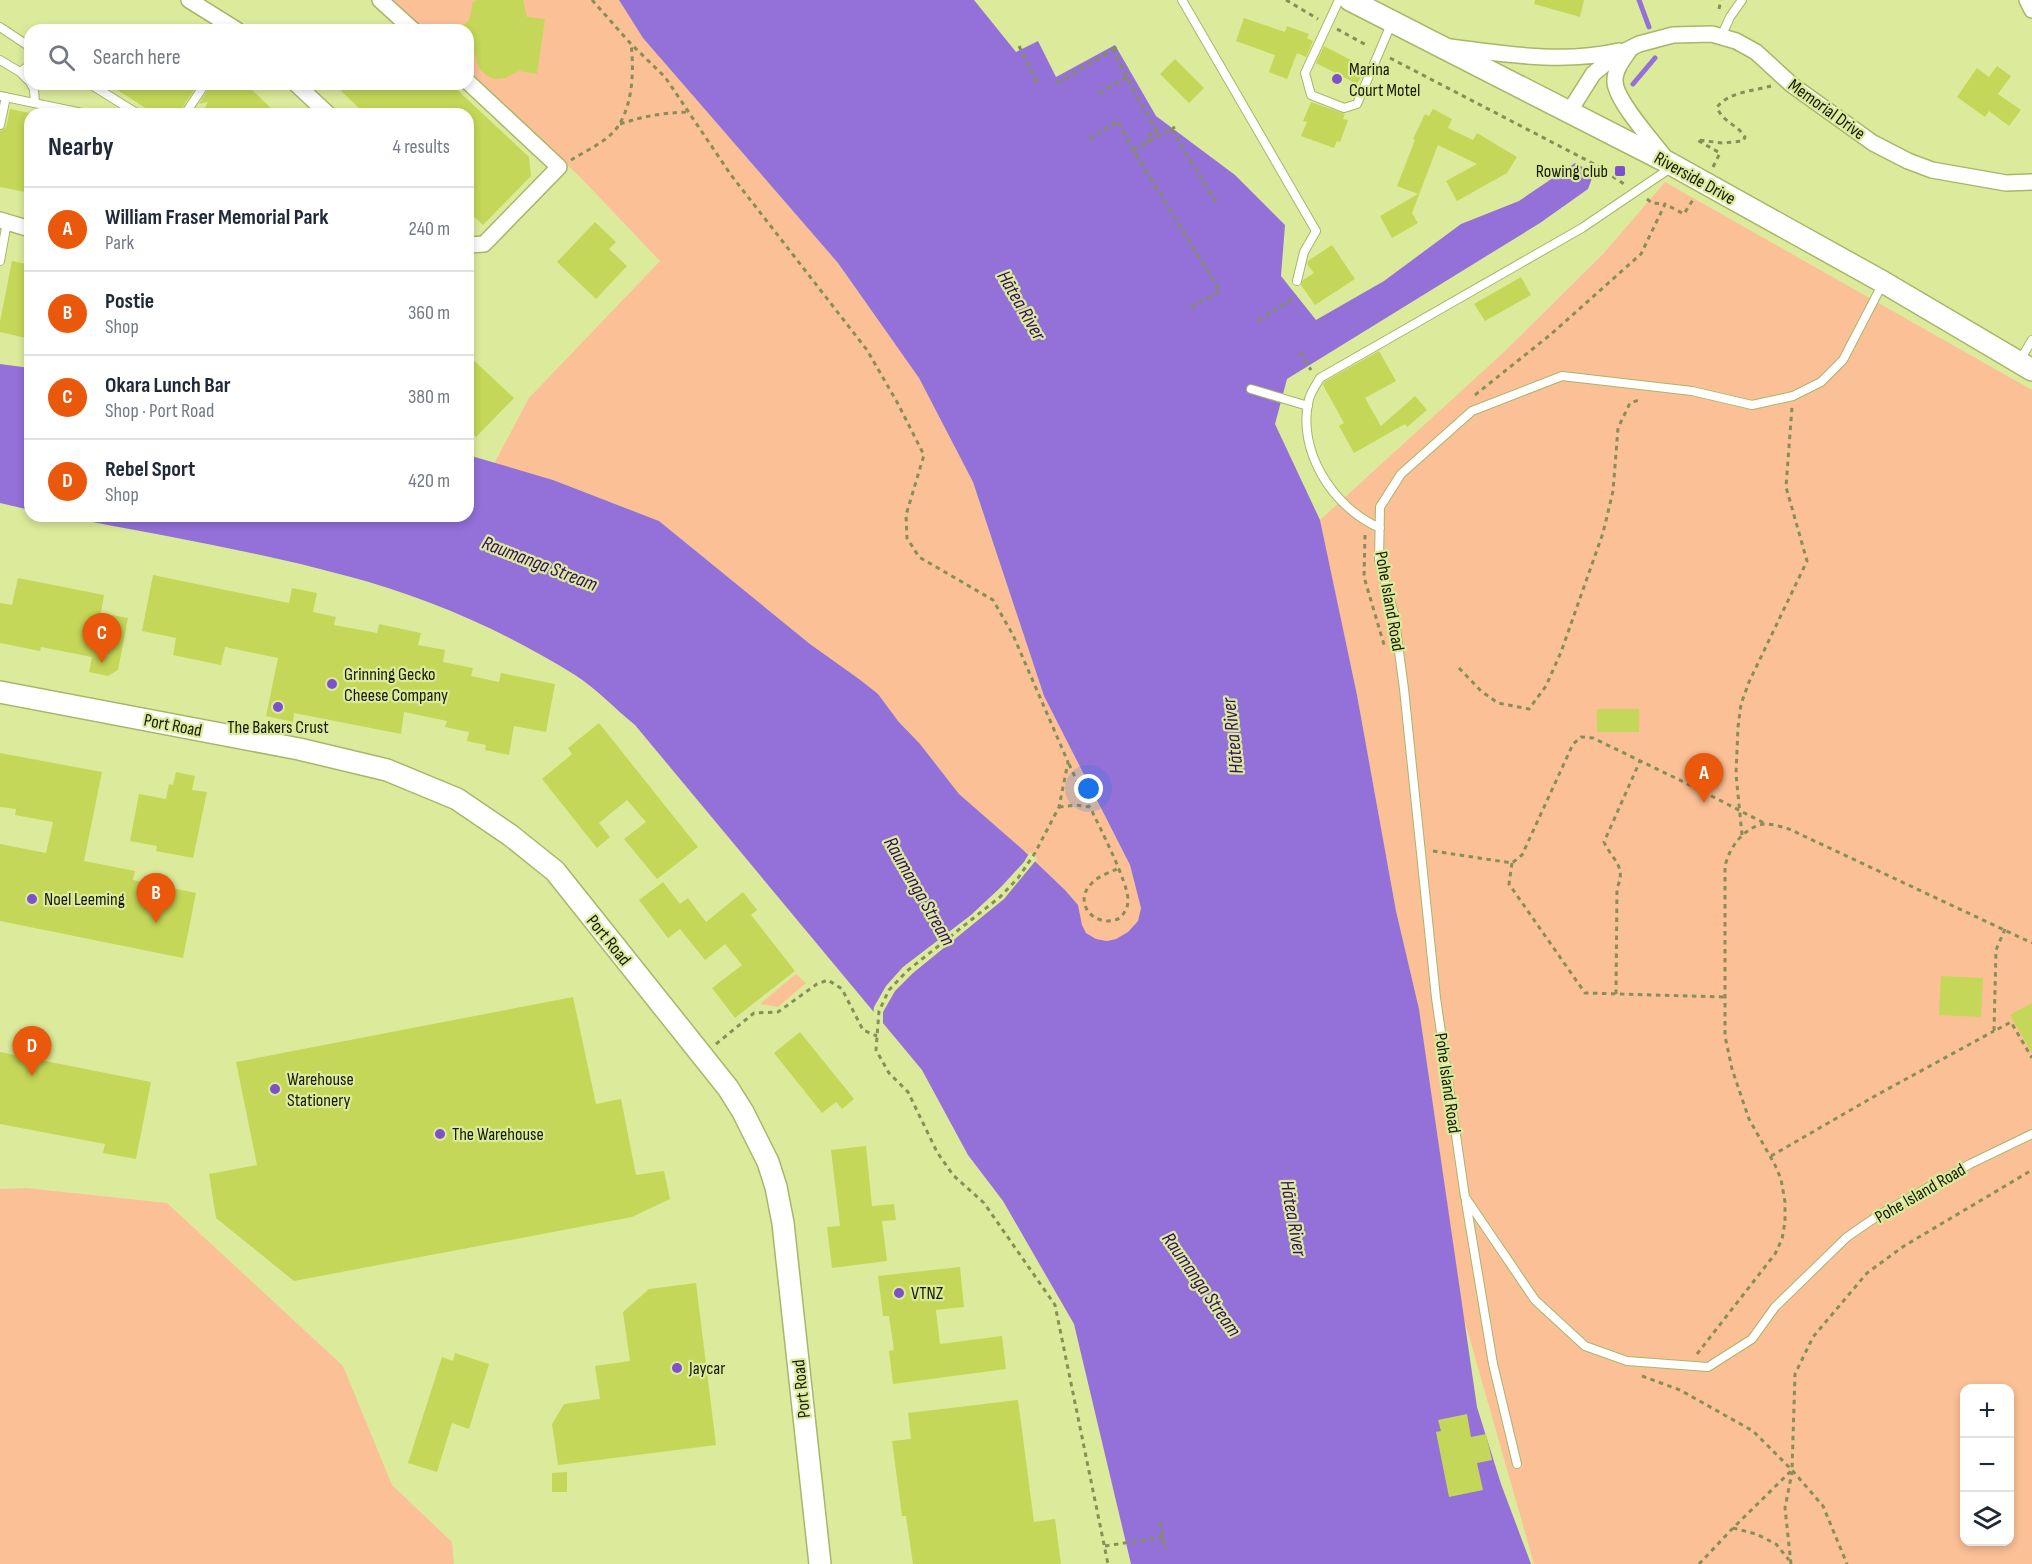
<!DOCTYPE html>
<html lang="en">
<head>
<meta charset="utf-8">
<style>
	:root { --surface:#fff; --page:#f6f6f7; --text:#1f2937; --muted:#747a83; --line:#e0e1e3; --accent:#ea580c }
	body { margin:0; font-family:"Sofia Sans Condensed",sans-serif; background:var(--page); color:var(--text) }
	.controls { position:absolute; right:18px; bottom:18px; display:grid; overflow:hidden; border-radius:12px; box-shadow:0 3px 9px #0003 }
	.controls button { width:54px; height:54px; display:grid; place-items:center; padding:0; border:0; border-bottom:2px solid var(--line); background:var(--surface); color:var(--text); font:30px sans-serif }
	.you { position:absolute; left:1089px; top:789px; width:21px; height:21px; margin:-15px; border:4px solid #fff; border-radius:50%; background:#1a73e8; box-shadow:0 0 0 9px #1a73e833 }
	.badge { display:grid; place-items:center; width:39px; height:39px; border-radius:50%; background:var(--accent); color:#fff; font-size:20px; font-weight:700 }
	.pin { position:absolute; translate:-50% -50px; filter:drop-shadow(0 2px 3px #0008) }
	.pin::after { content:''; position:absolute; top:32px; width:21px; height:18px; background:inherit; clip-path:polygon(0 0,100% 0,50% 100%) }
	.list { margin:0; padding:0; list-style:none }
	h2 { display:flex; justify-content:space-between; align-items:center; height:78px; margin:0; padding:0 24px; font-size:26px }
	h2 small { font-size:20px; font-weight:400; color:var(--muted) }
	.list li { display:grid; grid-template-columns:39px 1fr auto; gap:18px; align-items:center; box-sizing:border-box; height:84px; padding:0 24px; border-top:2px solid var(--line) }
	.list b { display:block; font-size:22px; white-space:nowrap }
	.list p { margin:0; font-size:20px; white-space:nowrap; color:var(--muted) }
	.list em { font-size:20px; font-style:normal; color:var(--muted) }
	.icon { flex:none; width:33px; height:33px; fill:none; stroke:currentColor; stroke-width:2; stroke-linecap:round; stroke-linejoin:round }
	.map { position:relative; flex:none; width:2032px; height:1564px; overflow:hidden }
	.search { position:absolute; background:var(--surface); box-shadow:0 3px 9px #0003; left:24px; top:24px; width:450px; height:66px; display:flex; align-items:center; gap:15px; box-sizing:border-box; padding:0 21px; border-radius:18px; color:var(--muted); font-size:22px }
	.panel { position:absolute; background:var(--surface); box-shadow:0 3px 9px #0003; left:24px; top:108px; width:450px; height:414px; border-radius:18px }
	.map>svg:first-child { display:block }
	.green { fill:#fbc096; fill-rule:evenodd }
	.water { fill:#9371d9 }
	.pier { fill:#dceb9b }
	.lines { fill:none; stroke-linecap:round; stroke-linejoin:round }
	.stream { stroke:#9371d9; stroke-width:5 }
	.building { fill:#c4d758 }
	.lane-casing { stroke:#a9b668; stroke-width:10 }
	.street-casing { stroke:#a9b668; stroke-width:18 }
	.secondary-casing { stroke:#a9b668; stroke-width:24 }
	.path { stroke:#858f57; stroke-width:3; stroke-dasharray:4.5 4.5; stroke-linecap:butt }
	.lane { stroke:#fff; stroke-width:8 }
	.street { stroke:#fff; stroke-width:15 }
	.secondary { stroke:#fff; stroke-width:21 }
	.poi-dot { fill:#7e51ca; stroke:#dceb9b; stroke-width:2 }
	.labels { text-anchor:middle; stroke-width:4.5; stroke-linejoin:round; paint-order:stroke }
	.poi-label { font-size:18px; fill:#151900; stroke:#dceb9b; text-anchor:start }
	.street-label { font-size:18px; fill:#151900; stroke:#dceb9b }
	.water-label { font-size:20px; font-style:italic; fill:#370b6a; stroke:#dceb9b }
</style>
</head>
<body>
<div class="map">
<svg width="2032" height="1564" viewBox="0 0 2032 1564">
	<rect width="100%" height="100%" fill="#dceb9b"/>
	<path class="green" d="M 393,0 L 619,0 L 643,38 L 838,263 L 919,378 L 973,482 L 1044,696 L 1130,865 L 1141,908 L 1138,921 L 1128,932 L 1116,939 L 1107,941 L 1096,939 L 1086,933 L 1082,925 L 1078,905 L 1065,890 L 1021,848 L 959,794 L 920,744 L 859,679 L 810,644 L 659,521 L 553,480 L 494,464 L 529,398 L 660,261 L 581,178 L 468,71 L 468,30 L 425,30 Z
		M 1665,182 L 2032,390 L 2032,1564 L 1534,1564 L 1463,1315 L 1419,1009 L 1396,911 L 1357,695 L 1320,520 L 1504,352 L 1603,254 ZM 1964,1388 L 2010,1388 L 2010,1542 L 1964,1542 Z
		M 796,974 L 806,983 L 778,1007 L 760,1004 Z
		M 26,1188 L 167,1203 L 343,1366 L 392,1485 L 452,1542 L 454,1564 L 0,1564 L 0,1189 Z"/>
	<path class="water" d="M 619,0 L 974,0 L 1016,52 L 1038,41 L 1056,77 L 1115,45 L 1156,116 L 1235,175 L 1285,225 L 1281,276 L 1316,320 L 1384,281 L 1461,224 L 1519,201 L 1575,163 L 1594,173 L 1588,189 L 1540,223 L 1287,379 L 1275,424 L 1320,520 L 1357,695 L 1396,911 L 1419,1009 L 1477,1407 L 1501,1484 L 1531,1564 L 1131,1564 L 1074,1324 L 1003,1201 L 968,1155 L 922,1070 L 635,725 C 615,709 597,689 575,675 C 505,631 427,597 347,576 C 253,550 157,535 62,516 L 468,516 L 468,455 L 553,480 L 659,521 L 810,644 L 859,679 L 878,694 L 898,721 L 920,744 L 959,794 L 1021,848 L 1065,890 L 1078,905 L 1082,925 L 1086,933 L 1096,939 L 1107,941 L 1116,939 L 1128,932 L 1138,921 L 1141,908 L 1130,865 L 1044,696 L 973,482 L 919,378 L 838,263 L 643,38 Z
		M 0,364 L 30,368 L 30,510 L 0,503 Z"/>
	<path class="pier" d="M 1030,852 L 1037,859 L 1004,899 L 913,973 L 895,991 L 883,1012 L 883,1028 L 873,1016 L 874,1007 L 886,986 L 903,967 L 971,915 L 1001,887 L 1024,862 Z"/>
	<g class="lines">
		<path class="stream" d="M 1639,0 L 1649,27
			M 1633,84 L 1655,58"/>
	</g>
	<path class="building" d="M 478,0 L 523,0 L 527,17 L 545,19 L 537,74 L 519,71 L 505,78 L 494,79 L 486,75 L 479,68 L 472,46 L 468,47 L 468,30 L 458,30 L 469,20 L 473,2 Z
		M 1535,0 L 1584,0 L 1580,17 L 1534,4 Z
		M 1244,18 L 1285,32 L 1287,26 L 1309,34 L 1307,38 L 1313,41 L 1306,57 L 1297,53 L 1287,79 L 1269,72 L 1275,55 L 1236,41 Z
		M 1324,46 L 1366,68 L 1357,84 L 1316,63 Z
		M 1175,59 L 1204,88 L 1189,103 L 1160,74 Z
		M 1997,66 L 2011,76 L 1998,94 L 2021,110 L 2009,126 L 1989,111 L 1985,117 L 1957,97 L 1977,68 L 1989,77 Z
		M 108,84 L 198,84 L 182,108 L 155,114 Z
		M 211,84 L 246,84 L 277,114 L 201,114 L 208,102 L 199,104 Z
		M 334,84 L 451,84 L 529,157 L 531,176 L 483,225 L 468,211 L 468,114 L 365,114 Z
		M 1311,102 L 1345,114 L 1343,119 L 1348,120 L 1340,142 L 1337,141 L 1334,148 L 1301,136 L 1307,122 L 1303,121 Z
		M 10,109 L 30,113 L 30,193 L 0,187 L 0,131 L 6,127 Z
		M 1433,109 L 1452,119 L 1448,128 L 1473,140 L 1477,133 L 1517,157 L 1507,173 L 1457,201 L 1446,181 L 1477,164 L 1438,145 L 1412,213 L 1418,223 L 1392,238 L 1380,216 L 1418,194 L 1397,186 L 1415,140 L 1413,139 L 1425,114 L 1429,116 Z
		M 595,222 L 616,242 L 609,249 L 627,266 L 596,299 L 557,262 Z
		M 1332,245 L 1355,279 L 1315,305 L 1301,285 L 1303,280 L 1314,273 L 1307,264 L 1308,261 Z
		M 12,261 L 30,265 L 30,339 L 0,332 L 0,322 Z
		M 1521,277 L 1531,295 L 1485,321 L 1474,304 Z
		M 1379,351 L 1396,381 L 1365,398 L 1381,426 L 1415,396 L 1427,410 L 1407,427 L 1405,424 L 1354,453 L 1339,426 L 1344,423 L 1323,385 L 1324,382 Z
		M 468,355 L 514,398 L 476,437 L 468,430 Z
		M 153,575 L 289,603 L 292,588 L 317,593 L 313,612 L 336,617 L 334,625 L 377,633 L 379,624 L 421,633 L 418,645 L 445,650 L 443,662 L 473,668 L 471,676 L 499,682 L 501,673 L 555,684 L 546,732 L 514,726 L 509,755 L 485,750 L 486,745 L 467,741 L 469,732 L 445,727 L 447,721 L 404,712 L 401,734 L 294,713 L 293,722 L 266,716 L 278,658 L 225,647 L 221,665 L 173,655 L 176,638 L 142,631 Z
		M 18,578 L 104,595 L 101,613 L 128,618 L 118,670 L 108,676 L 89,672 L 92,657 L 41,647 L 40,651 L 0,643 L 0,603 L 12,605 Z
		M 1597,709 L 1639,709 L 1639,732 L 1597,732 Z
		M 599,723 L 698,847 L 657,879 L 624,839 L 646,822 L 627,800 L 599,823 L 610,837 L 597,848 L 542,779 L 572,754 L 568,748 Z
		M 0,753 L 102,772 L 84,861 L 135,871 L 133,880 L 196,893 L 183,958 L 0,921 L 0,844 L 46,853 L 53,822 L 15,815 L 16,809 L 0,807 Z
		M 176,772 L 195,776 L 192,790 L 207,792 L 193,858 L 156,851 L 157,846 L 130,841 L 139,794 L 166,799 L 169,784 L 173,785 Z
		M 663,882 L 680,904 L 688,898 L 706,922 L 743,892 L 757,910 L 751,915 L 795,971 L 735,1018 L 712,988 L 742,965 L 725,944 L 705,960 L 680,929 L 668,938 L 639,900 Z
		M 1941,976 L 1983,978 L 1981,1017 L 1939,1015 Z
		M 573,997 L 596,1104 L 621,1099 L 636,1175 L 664,1171 L 670,1199 L 632,1217 L 294,1281 L 216,1218 L 209,1174 L 257,1165 L 236,1062 Z
		M 2032,1003 L 2032,1053 L 2010,1015 Z
		M 800,1032 L 854,1099 L 842,1109 L 836,1102 L 822,1113 L 774,1053 Z
		M 0,1052 L 151,1082 L 136,1159 L 103,1153 L 105,1144 L 0,1124 Z
		M 866,1146 L 872,1206 L 894,1204 L 896,1220 L 882,1221 L 887,1261 L 832,1268 L 827,1227 L 840,1226 L 831,1150 Z
		M 960,1267 L 964,1307 L 936,1310 L 940,1344 L 1002,1336 L 1006,1369 L 893,1384 L 889,1351 L 894,1350 L 889,1316 L 883,1316 L 878,1276 Z
		M 696,1283 L 716,1445 L 558,1465 L 552,1424 L 564,1404 L 600,1399 L 595,1366 L 630,1361 L 623,1312 L 649,1289 Z
		M 455,1353 L 489,1364 L 469,1429 L 452,1423 L 437,1472 L 408,1463 L 442,1357 L 453,1361 Z
		M 1018,1400 L 1034,1522 L 1055,1519 L 1061,1564 L 913,1564 L 906,1516 L 902,1516 L 892,1441 L 911,1439 L 908,1413 Z
		M 1467,1414 L 1471,1437 L 1486,1434 L 1492,1460 L 1477,1463 L 1483,1490 L 1449,1497 L 1436,1432 L 1441,1431 L 1438,1420 Z
		M 567,1472 L 567,1492 L 552,1492 L 552,1473 Z"/>
	<g class="lines">
		<g class="lane-casing">
			<path id="lane" d="M 1182,0 L 1316,231 L 1304,252 L 1297,281
				M 1339,0 L 1305,73 L 1311,95 L 1344,108 L 1357,104 L 1392,22
				M 0,27 L 30,47
				M 1721,37 L 1730,17 L 1742,0
				M 0,60 L 20,72 L 30,82
				M 20,72 L 30,65
				M 31,84 L 34,89 L 35,103
				M 90,84 L 138,114
				M 0,96 L 87,114
				M 185,114 L 205,84
				M 0,125 L 6,97
				M 0,261 L 7,222
				M 1883,283 L 1843,360 L 1821,382 L 1793,396 L 1752,405 L 1692,391 L 1562,376 L 1472,411 L 1401,474 L 1380,507 L 1379,560 L 1394,614 L 1404,689 L 1436,998 L 1465,1197 L 1535,1300 L 1585,1346 L 1627,1361 L 1708,1367 L 1752,1339 L 1775,1307 L 1847,1237 L 1879,1215 L 1970,1164 L 2032,1134
				M 2019,362 L 2032,340
				M 1251,389 L 1308,406
				M 1380,528 C 1333,508 1296,450 1309,399 C 1311,392 1316,385 1320,378 L 1582,228 L 1672,167
				M 1466,1202 L 1493,1364 L 1517,1464"/>
		</g>
		<g class="street-casing">
			<path id="street" d="M 189,0 L 237,30
				M 380,0 L 413,30
				M 2027,0 L 2032,10
				M 1450,47 C 1506,54 1562,64 1619,51
				M 1631,48 C 1624,58 1614,70 1615,82 C 1616,101 1654,143 1667,160
				M 468,82 L 559,167 L 484,244 L 468,245
				M 296,84 L 328,114
				M 1569,112 L 1593,74 L 1613,57 L 1639,44 L 1673,35 L 1712,34 L 1736,41 L 1756,52 L 1792,85 L 1873,143 L 1908,161 L 1932,170 L 2006,183 L 2032,182
				M 0,220 L 30,229"/>
		</g>
		<g class="secondary-casing">
			<path id="secondary" d="M 1350,0 L 1669,163 L 1883,282 L 2032,370
				M 0,692 L 299,749 L 387,770 L 457,799 L 510,835 L 555,871 L 728,1088 L 743,1112 L 768,1162 L 776,1187 L 783,1223 L 820,1564"/>
		</g>
		<path class="path" d="M 592,0 L 631,44 L 665,77 L 731,175 L 867,350 L 897,402 L 924,455 L 906,515 L 907,538 L 919,557 L 993,600 L 1013,635 L 1068,762 L 1059,807 L 1035,853 L 1018,878 L 1000,897 L 907,971 L 889,990 L 879,1011 L 876,1050 L 889,1073 L 908,1092 L 937,1152 L 953,1175 L 984,1203 L 1055,1305 L 1108,1564
			M 1286,0 L 1318,19
			M 1719,9 L 1721,0
			M 1337,29 L 1368,46
			M 1019,46 L 1038,84
			M 1113,50 L 1119,45
			M 1390,58 L 1594,164 L 1624,184
			M 1057,83 L 1113,50 L 1138,99 L 1157,131 L 1148,135 L 1148,142
			M 1099,93 L 1127,77
			M 620,124 C 644,116 662,113 688,112
			M 1171,129 L 1217,204
			M 1089,139 L 1118,121 L 1133,150 L 1220,291 L 1189,308
			M 1133,150 L 1175,127
			M 571,160 C 587,150 611,140 620,123 C 633,101 634,69 631,44
			M 1713,167 L 1720,153 L 1697,140 L 1723,143 L 1743,141 L 1745,137 C 1737,124 1722,122 1717,107 C 1729,92 1753,91 1771,86
			M 1647,199 L 1652,203 L 1665,204
			M 1258,321 L 1296,296
			M 1300,352 L 1311,370
			M 1475,395 L 1550,335 L 1641,254 L 1665,204 L 1684,214 L 1694,198
			M 1365,535 L 1364,577 L 1385,648
			M 1459,668 L 1481,691 L 1498,703 L 1529,709 L 1546,686 L 1561,652 L 1603,533 L 1613,491 L 1618,428 L 1630,403 L 1642,399
			M 1069,764 L 1089,807
			M 1059,807 L 1076,805 L 1090,807 C 1099,826 1128,882 1128,900 C 1128,908 1125,912 1120,918 C 1096,930 1071,903 1092,883 C 1098,876 1109,873 1117,869
			M 1742,835 L 1736,774 L 1738,727 L 1741,704 L 1749,682 L 1807,561 L 1786,487 L 1792,407
			M 1433,851 L 1512,863 L 1522,855 L 1573,744 L 1581,737 L 1593,738 L 1696,788 L 1764,823
			M 1512,863 L 1509,884 L 1585,993 L 1725,997
			M 2005,929 L 1996,950 L 1994,1031 L 2011,1022 L 2032,1058
			M 1616,994 L 1617,888 C 1627,866 1612,860 1604,842 L 1640,761
			M 716,1044 L 754,1013 L 778,1012 L 817,984 L 828,980 L 842,989 L 863,1030 L 877,1036
			M 1771,1156 L 1875,1096 L 1994,1031
			M 1697,1354 L 1775,1254 L 1782,1239 L 1785,1222 L 1785,1202 L 1781,1179 L 1775,1165 L 1749,1119 L 1732,1069 L 1725,1036 L 1725,867 C 1728,849 1745,825 1766,824 C 1773,824 1782,827 1789,829 L 2032,943
			M 1642,1376 L 1680,1390 L 1753,1431 L 1792,1470 L 1823,1506 L 1847,1564
			M 1160,1522 L 1165,1550
			M 1733,1528 L 1756,1534 L 1776,1544 L 1789,1560
			M 1105,1546 L 1163,1537
			M 1699,1564 L 1733,1528 L 1792,1470 L 1795,1374 L 1813,1337 L 1867,1273 L 1904,1246 L 2032,1170
			M 1791,1564 L 1785,1508 L 1792,1472"/>
		<use href="#lane" class="lane"/>
		<use href="#street" class="street"/>
		<use href="#secondary" class="secondary"/>
	</g>
	<g class="poi-dot">
		<circle cx="1337" cy="79" r="6"/>
		<rect x="1614" y="165" width="12" height="12" rx="3"/>
		<circle cx="332" cy="684" r="6"/>
		<circle cx="278" cy="707" r="6"/>
		<circle cx="32" cy="899" r="6"/>
		<circle cx="275" cy="1089" r="6"/>
		<circle cx="440" cy="1134" r="6"/>
		<circle cx="899" cy="1293" r="6"/>
		<circle cx="677" cy="1368" r="6"/>
	</g>
	<g class="labels">
		<g class="poi-label">
			<text x="1349" y="75">Marina<tspan x="1349" dy="21">Court Motel</tspan></text>
			<text x="1608" y="177" text-anchor="end">Rowing club</text>
			<text x="344" y="680">Grinning Gecko<tspan x="344" dy="21">Cheese Company</tspan></text>
			<text x="278" y="733" text-anchor="middle">The Bakers Crust</text>
			<text x="44" y="905">Noel Leeming</text>
			<text x="287" y="1085">Warehouse<tspan x="287" dy="21">Stationery</tspan></text>
			<text x="452" y="1140">The Warehouse</text>
			<text x="911" y="1299">VTNZ</text>
			<text x="689" y="1374">Jaycar</text>
		</g>
		<g class="street-label">
			<text transform="translate(1827 109) rotate(36)" y="6">Memorial Drive</text>
			<text transform="translate(1695 178) rotate(29)" y="6">Riverside Drive</text>
			<text transform="translate(1390 601) rotate(80)" y="6">Pohe Island Road</text>
			<text transform="translate(173 725) rotate(11)" y="6">Port Road</text>
			<text transform="translate(609 940) rotate(51)" y="6">Port Road</text>
			<text transform="translate(1448 1083) rotate(82)" y="6">Pohe Island Road</text>
			<text transform="translate(1920 1193) rotate(-30)" y="6">Pohe Island Road</text>
			<text transform="translate(801 1389) rotate(-96)" y="6">Port Road</text>
		</g>
		<g class="water-label">
			<text transform="translate(1022 305) rotate(60)" y="7">Hātea River</text>
			<text transform="translate(540 563) rotate(21)" y="7">Raumanga Stream</text>
			<text transform="translate(1232 736) rotate(-96)" y="7">Hātea River</text>
			<text transform="translate(920 891) rotate(60)" y="7">Raumanga Stream</text>
			<text transform="translate(1294 1218) rotate(80)" y="7">Hātea River</text>
			<text transform="translate(1202 1284) rotate(55)" y="7">Raumanga Stream</text>
		</g>
	</g>
</svg>
<div class="controls">
<button>+</button>
<button>−</button>
<button><svg class="icon" aria-label="layers" viewBox="0 0 24 24"><path d="M12 4l9 5-9 5-9-5zM3 14l9 5 9-5"/></svg></button>
</div>
<div class="you"></div>
<div class="pin badge" style="left:1704px;top:803px">A</div>
<div class="pin badge" style="left:156px;top:923px">B</div>
<div class="pin badge" style="left:102px;top:663px">C</div>
<div class="pin badge" style="left:32px;top:1076px">D</div>
<div class="search"><svg class="icon" aria-label="search" viewBox="0 0 24 24"><circle cx="10" cy="10" r="6"/><path d="M15 15l6 6"/></svg>Search here</div>
<section class="panel">
<h2>Nearby<small>4 results</small></h2>
<ul class="list">
<li><span class="badge">A</span><div><b>William Fraser Memorial Park</b><p>Park</p></div><em>240 m</em></li>
<li><span class="badge">B</span><div><b>Postie</b><p>Shop</p></div><em>360 m</em></li>
<li><span class="badge">C</span><div><b>Okara Lunch Bar</b><p>Shop · Port Road</p></div><em>380 m</em></li>
<li><span class="badge">D</span><div><b>Rebel Sport</b><p>Shop</p></div><em>420 m</em></li>
</ul>
</section>
</div>
</body>
</html>
